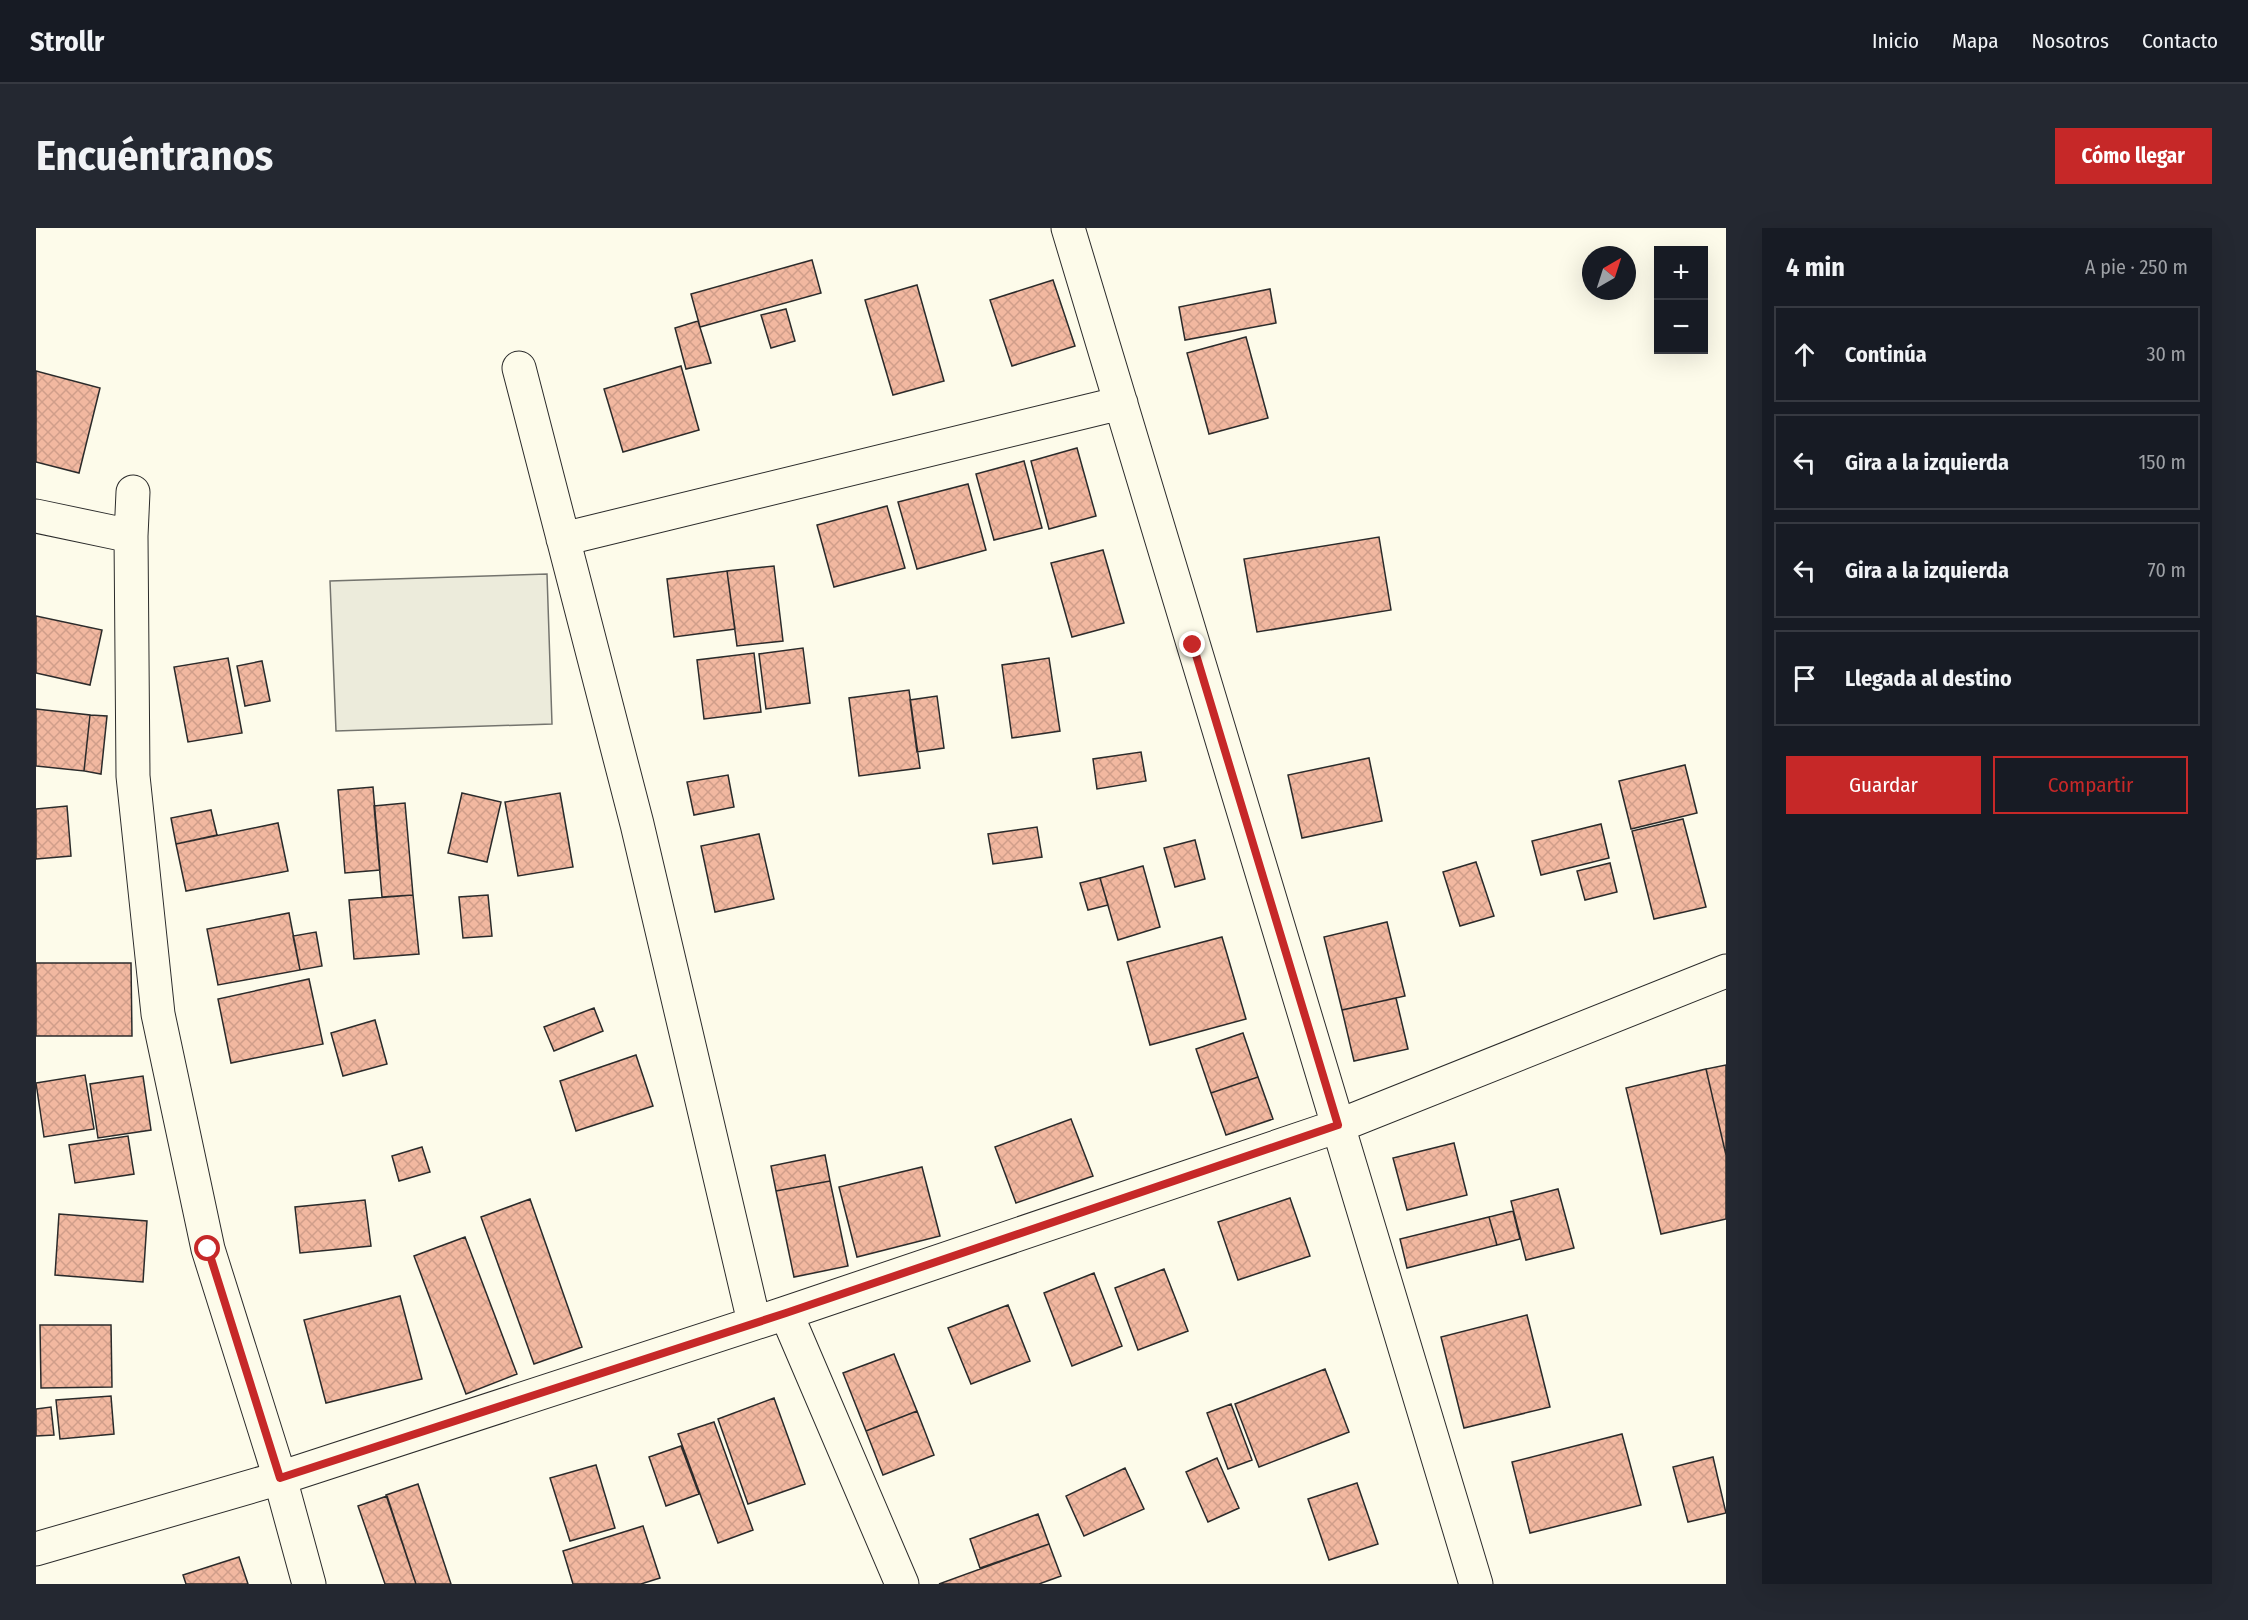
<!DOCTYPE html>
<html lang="es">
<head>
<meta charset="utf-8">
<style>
	:root { --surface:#171b24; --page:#242831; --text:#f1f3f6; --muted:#9ea1a6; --line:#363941; --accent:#c62828 }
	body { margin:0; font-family:"Fira Sans Condensed",sans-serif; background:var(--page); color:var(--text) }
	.controls { position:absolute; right:18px; top:18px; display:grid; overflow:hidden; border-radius:0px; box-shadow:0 6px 24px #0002 }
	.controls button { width:54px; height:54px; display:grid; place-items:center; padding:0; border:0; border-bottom:2px solid var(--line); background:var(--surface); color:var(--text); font:30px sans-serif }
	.compass { position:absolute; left:1546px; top:18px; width:54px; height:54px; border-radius:50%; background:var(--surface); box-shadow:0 6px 24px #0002; rotate:39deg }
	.stop { position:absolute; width:18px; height:18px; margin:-14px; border:4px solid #c62828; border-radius:50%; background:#fff }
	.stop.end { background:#c62828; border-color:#fff; box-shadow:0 2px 6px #0008 }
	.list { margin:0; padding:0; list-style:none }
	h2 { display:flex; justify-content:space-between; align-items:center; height:78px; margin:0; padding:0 24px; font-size:26px }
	h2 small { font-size:20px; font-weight:400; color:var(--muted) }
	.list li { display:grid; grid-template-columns:39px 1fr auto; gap:18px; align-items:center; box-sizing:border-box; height:96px; margin:0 12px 12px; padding:0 12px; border:2px solid var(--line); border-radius:0px }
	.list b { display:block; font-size:22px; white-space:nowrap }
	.list em { font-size:20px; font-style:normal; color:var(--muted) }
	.actions { display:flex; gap:12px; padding:18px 24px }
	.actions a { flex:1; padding:14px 0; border:2px solid var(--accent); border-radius:0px; text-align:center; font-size:21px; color:var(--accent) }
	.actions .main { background:var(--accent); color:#fff }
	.icon { flex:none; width:33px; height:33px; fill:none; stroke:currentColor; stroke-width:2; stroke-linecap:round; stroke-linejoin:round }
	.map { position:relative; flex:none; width:1690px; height:1356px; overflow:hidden; border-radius:0px }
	header { display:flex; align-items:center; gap:36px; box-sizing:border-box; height:84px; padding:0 30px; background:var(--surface); border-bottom:2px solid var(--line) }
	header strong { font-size:28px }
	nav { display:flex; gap:33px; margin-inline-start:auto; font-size:21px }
	.intro { display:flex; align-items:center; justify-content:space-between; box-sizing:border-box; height:144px; padding:0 36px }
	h1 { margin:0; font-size:42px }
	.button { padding:15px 27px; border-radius:0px; background:var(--accent); color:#fff; font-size:21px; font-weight:700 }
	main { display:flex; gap:36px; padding:0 36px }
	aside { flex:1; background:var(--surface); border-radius:0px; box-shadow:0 6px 24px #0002 }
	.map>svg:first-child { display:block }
	.park { fill:#ecebdb; stroke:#74746e; stroke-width:1.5 }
	.building { fill:url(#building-cross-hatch); stroke:#2b2b2b; stroke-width:1.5 }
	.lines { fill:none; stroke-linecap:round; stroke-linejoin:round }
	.street-casing { stroke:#2b2b2b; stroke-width:35 }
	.street { stroke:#fdfbea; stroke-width:33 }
	.route { stroke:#c62828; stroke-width:8 }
</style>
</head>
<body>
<header>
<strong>Strollr</strong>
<nav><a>Inicio</a><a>Mapa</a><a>Nosotros</a><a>Contacto</a></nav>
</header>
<div class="intro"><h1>Encuéntranos</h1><a class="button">Cómo llegar</a></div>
<main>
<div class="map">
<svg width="1690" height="1356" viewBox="0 0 1690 1356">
	<defs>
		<pattern id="building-cross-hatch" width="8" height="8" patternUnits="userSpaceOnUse" patternTransform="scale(1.5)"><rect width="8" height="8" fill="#f2b8a0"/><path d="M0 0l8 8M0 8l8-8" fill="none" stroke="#d09e8a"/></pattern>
	</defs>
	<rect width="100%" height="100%" fill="#fdfbea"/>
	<path class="park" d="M 511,346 L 516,496 L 300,503 L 294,353 Z"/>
	<path class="building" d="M 776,32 L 785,65 L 664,99 L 655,66 Z
		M 1017,52 L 1039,118 L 976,138 L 954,72 Z
		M 881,57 L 908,153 L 857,167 L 829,72 Z
		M 1234,61 L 1240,95 L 1149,112 L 1143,79 Z
		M 750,81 L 759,113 L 735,120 L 725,87 Z
		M 662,93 L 675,135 L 650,141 L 639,100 Z
		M 1210,109 L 1232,190 L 1173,206 L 1151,125 Z
		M 645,138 L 663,202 L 587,224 L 568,161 Z
		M 0,143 L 64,160 L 43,245 L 0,234 Z
		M 1041,220 L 1060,288 L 1013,301 L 995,233 Z
		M 988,233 L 1006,300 L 958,312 L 940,246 Z
		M 932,256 L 950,322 L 881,341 L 862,274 Z
		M 851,278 L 869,340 L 798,359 L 781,297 Z
		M 1343,309 L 1355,382 L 1221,404 L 1208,331 Z
		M 1067,322 L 1088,395 L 1036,409 L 1015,335 Z
		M 738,338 L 747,413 L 701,418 L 691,343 Z
		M 691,343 L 699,401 L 638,409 L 631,351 Z
		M 0,388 L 66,402 L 54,457 L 0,445 Z
		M 767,420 L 774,475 L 730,481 L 723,426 Z
		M 718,425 L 725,484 L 668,491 L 661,432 Z
		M 192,430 L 206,505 L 152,514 L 138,439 Z
		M 1013,430 L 1024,503 L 976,510 L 966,437 Z
		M 226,433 L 234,473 L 209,478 L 201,438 Z
		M 873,462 L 884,540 L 823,548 L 813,470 Z
		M 901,468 L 908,520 L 881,524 L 874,472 Z
		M 0,481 L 54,487 L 48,543 L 0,538 Z
		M 54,487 L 71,488 L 65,546 L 48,543 Z
		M 1105,524 L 1110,553 L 1061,561 L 1057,531 Z
		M 1333,530 L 1346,593 L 1266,610 L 1252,547 Z
		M 1649,537 L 1661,585 L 1595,601 L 1583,553 Z
		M 692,547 L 698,579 L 658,587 L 651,554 Z
		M 337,559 L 344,642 L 309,645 L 302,562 Z
		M 426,565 L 465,574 L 451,634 L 412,625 Z
		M 524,565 L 537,639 L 482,648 L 469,574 Z
		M 369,575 L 377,667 L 346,669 L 338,578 Z
		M 31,578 L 35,628 L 0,631 L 0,581 Z
		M 175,582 L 181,607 L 140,616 L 135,590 Z
		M 1647,591 L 1670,679 L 1618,691 L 1596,603 Z
		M 242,595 L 252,643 L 150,663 L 140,616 Z
		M 1565,596 L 1573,630 L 1505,647 L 1496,613 Z
		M 1001,599 L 1006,629 L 957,636 L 952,606 Z
		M 723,606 L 738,671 L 679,684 L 665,618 Z
		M 1159,612 L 1169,651 L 1139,659 L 1128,620 Z
		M 1440,634 L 1458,688 L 1424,698 L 1407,644 Z
		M 1574,635 L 1581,664 L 1549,672 L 1541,643 Z
		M 1107,638 L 1124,699 L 1082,712 L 1064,650 Z
		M 1064,650 L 1072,677 L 1052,682 L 1044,655 Z
		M 377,667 L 383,726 L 318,731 L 313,672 Z
		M 452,667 L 456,708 L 427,710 L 423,669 Z
		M 253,685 L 264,742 L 182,757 L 171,701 Z
		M 1351,694 L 1369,768 L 1306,782 L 1288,709 Z
		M 280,704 L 286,738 L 264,742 L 257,708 Z
		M 1186,709 L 1210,791 L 1114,817 L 1091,734 Z
		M 0,735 L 95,735 L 96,808 L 0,808 Z
		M 273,751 L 287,816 L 195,835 L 182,771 Z
		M 1360,770 L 1372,821 L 1318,833 L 1306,782 Z
		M 558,780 L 567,803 L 518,823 L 508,799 Z
		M 339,792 L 351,836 L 307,848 L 295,805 Z
		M 1207,805 L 1222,849 L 1175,865 L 1160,821 Z
		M 600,827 L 617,878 L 540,903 L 524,853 Z
		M 1690,837 L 1690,927 L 1670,841 Z
		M 1670,841 L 1690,927 L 1690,991 L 1625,1006 L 1590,860 Z
		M 49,847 L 58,901 L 8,909 L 0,855 Z
		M 107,848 L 115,902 L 62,910 L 54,856 Z
		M 1222,849 L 1237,891 L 1190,907 L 1175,865 Z
		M 1035,891 L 1057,948 L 980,975 L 959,919 Z
		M 92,908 L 98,946 L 39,955 L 33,917 Z
		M 1418,915 L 1431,967 L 1371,982 L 1357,930 Z
		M 386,919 L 394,944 L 363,953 L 356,928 Z
		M 789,927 L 794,953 L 740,963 L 735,938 Z
		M 886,939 L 904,1008 L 821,1029 L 803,959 Z
		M 794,953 L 812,1038 L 758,1049 L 740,963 Z
		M 1522,961 L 1538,1020 L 1490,1032 L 1475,973 Z
		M 1254,970 L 1274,1028 L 1202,1052 L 1182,994 Z
		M 494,971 L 546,1119 L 498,1136 L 445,989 Z
		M 329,972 L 335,1018 L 264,1025 L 259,979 Z
		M 1477,983 L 1484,1011 L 1461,1017 L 1453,989 Z
		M 23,986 L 111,993 L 107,1054 L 19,1047 Z
		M 1453,989 L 1461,1017 L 1371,1040 L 1364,1011 Z
		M 429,1009 L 481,1146 L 430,1166 L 378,1028 Z
		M 1128,1041 L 1152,1103 L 1102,1122 L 1079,1060 Z
		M 1058,1045 L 1086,1118 L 1036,1138 L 1008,1065 Z
		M 364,1068 L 386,1151 L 290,1175 L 268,1092 Z
		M 972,1077 L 994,1133 L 935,1156 L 912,1100 Z
		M 1491,1087 L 1514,1179 L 1428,1200 L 1405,1109 Z
		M 4,1097 L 75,1097 L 76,1159 L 5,1160 Z
		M 858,1126 L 881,1183 L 830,1203 L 807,1145 Z
		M 1289,1141 L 1313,1204 L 1223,1239 L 1199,1176 Z
		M 75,1168 L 78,1206 L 24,1211 L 20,1172 Z
		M 738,1170 L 769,1256 L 712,1276 L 682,1191 Z
		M 1195,1176 L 1216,1232 L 1192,1241 L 1171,1185 Z
		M 15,1179 L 18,1207 L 0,1208 L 0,1181 Z
		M 881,1183 L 898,1227 L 847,1247 L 830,1203 Z
		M 678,1194 L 717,1302 L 682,1315 L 642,1206 Z
		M 1586,1206 L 1605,1277 L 1494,1305 L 1476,1234 Z
		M 645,1218 L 663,1266 L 630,1278 L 613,1229 Z
		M 1677,1229 L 1690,1285 L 1652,1294 L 1637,1239 Z
		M 1181,1230 L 1203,1280 L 1172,1294 L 1150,1244 Z
		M 560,1237 L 579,1300 L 534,1313 L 514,1250 Z
		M 1089,1240 L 1108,1281 L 1048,1308 L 1030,1268 Z
		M 1321,1255 L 1342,1316 L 1293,1332 L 1272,1271 Z
		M 382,1256 L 415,1356 L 380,1356 L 350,1267 Z
		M 351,1268 L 380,1356 L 349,1356 L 322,1278 Z
		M 1002,1286 L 1013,1316 L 944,1340 L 934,1311 Z
		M 607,1298 L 624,1350 L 605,1356 L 537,1356 L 527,1323 Z
		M 1013,1316 L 1025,1348 L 1003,1356 L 903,1356 Z
		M 203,1329 L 212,1356 L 150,1356 L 147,1347 Z"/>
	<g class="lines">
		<g class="street-casing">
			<path id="street" d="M 1032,0 L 1440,1356
				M 483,140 L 601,596 L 718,1094
				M 97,264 L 95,308 L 97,548 L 122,786 L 172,1021 L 244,1250 L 273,1356
				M 0,288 L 95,308
				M 527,311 L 1085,175
				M 750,1085 L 866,1356
				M 0,1321 L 244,1250 L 750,1085 L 1302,898 L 1690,743"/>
		</g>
		<use href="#street" class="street"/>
	</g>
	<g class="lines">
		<path class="route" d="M 172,1021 L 244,1250 L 750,1085 L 1302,897 L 1157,417"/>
	</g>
</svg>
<div class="controls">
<button>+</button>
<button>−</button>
</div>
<svg class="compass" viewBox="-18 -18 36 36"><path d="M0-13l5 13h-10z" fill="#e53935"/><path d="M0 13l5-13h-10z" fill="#9ea1a6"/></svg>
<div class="stop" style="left:172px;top:1021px"></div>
<div class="stop end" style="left:1157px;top:417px"></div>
</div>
<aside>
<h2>4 min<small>A pie · 250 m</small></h2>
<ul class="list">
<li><svg class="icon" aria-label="ahead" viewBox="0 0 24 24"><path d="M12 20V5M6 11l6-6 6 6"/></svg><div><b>Continúa</b></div><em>30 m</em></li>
<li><svg class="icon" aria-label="left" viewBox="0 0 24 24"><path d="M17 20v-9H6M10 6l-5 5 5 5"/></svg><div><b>Gira a la izquierda</b></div><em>150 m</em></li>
<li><svg class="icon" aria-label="left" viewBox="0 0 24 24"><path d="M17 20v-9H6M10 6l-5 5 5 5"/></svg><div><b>Gira a la izquierda</b></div><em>70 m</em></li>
<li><svg class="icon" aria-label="arrive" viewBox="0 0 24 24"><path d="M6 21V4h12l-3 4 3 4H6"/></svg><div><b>Llegada al destino</b></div></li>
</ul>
<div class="actions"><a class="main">Guardar</a><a>Compartir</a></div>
</aside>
</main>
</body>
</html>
